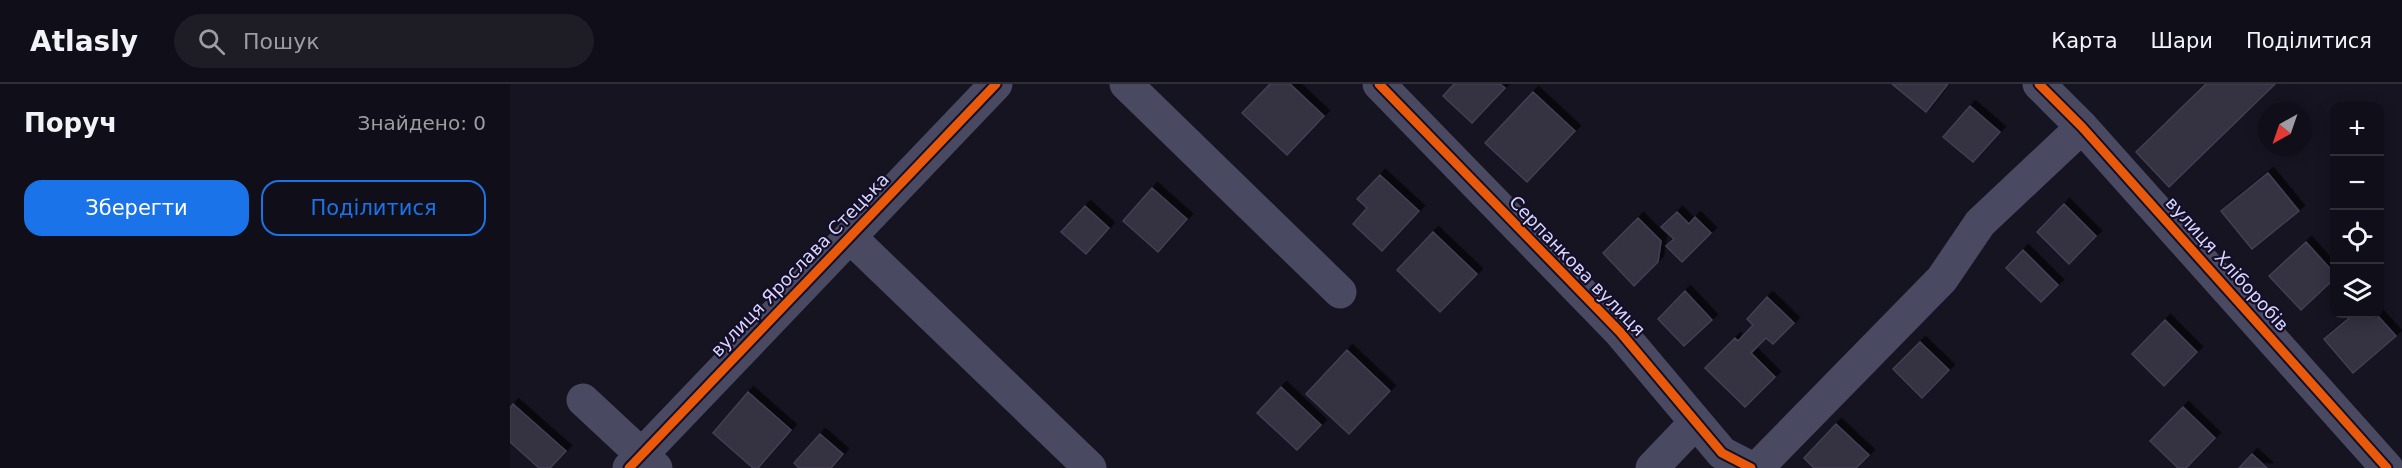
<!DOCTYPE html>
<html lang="uk">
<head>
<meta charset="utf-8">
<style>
	:root { --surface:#100f19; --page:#1e1d26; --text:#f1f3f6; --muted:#9c9ca2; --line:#302f38; --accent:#1a73e8 }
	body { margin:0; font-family:"DejaVu Sans",sans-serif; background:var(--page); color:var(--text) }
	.controls { position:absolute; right:18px; top:18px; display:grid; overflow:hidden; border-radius:12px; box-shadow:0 3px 15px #0003 }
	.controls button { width:54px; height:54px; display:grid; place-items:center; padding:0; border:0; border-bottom:2px solid var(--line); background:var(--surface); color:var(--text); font:30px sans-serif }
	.compass { position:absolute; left:1748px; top:18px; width:54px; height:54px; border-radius:50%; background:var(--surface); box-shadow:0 3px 15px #0003; rotate:220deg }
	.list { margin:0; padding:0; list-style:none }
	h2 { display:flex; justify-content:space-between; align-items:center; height:78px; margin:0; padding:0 24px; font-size:26px }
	h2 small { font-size:20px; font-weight:400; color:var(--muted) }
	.actions { display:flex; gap:12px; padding:18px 24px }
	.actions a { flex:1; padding:14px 0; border:2px solid var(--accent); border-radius:18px; text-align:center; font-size:21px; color:var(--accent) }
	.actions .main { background:var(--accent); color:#fff }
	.icon { flex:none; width:33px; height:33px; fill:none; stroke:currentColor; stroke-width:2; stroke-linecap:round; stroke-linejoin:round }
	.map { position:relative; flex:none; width:1892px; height:384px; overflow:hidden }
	header { display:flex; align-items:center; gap:36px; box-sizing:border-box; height:84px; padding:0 30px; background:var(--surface); border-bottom:2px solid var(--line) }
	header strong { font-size:28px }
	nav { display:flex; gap:33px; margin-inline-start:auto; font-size:21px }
	.search { width:420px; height:54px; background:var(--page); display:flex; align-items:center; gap:15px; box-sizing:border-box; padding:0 21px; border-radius:33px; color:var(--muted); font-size:22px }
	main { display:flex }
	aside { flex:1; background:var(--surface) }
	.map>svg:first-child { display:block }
	.building { fill:#343243; stroke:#433f54; stroke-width:1.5; filter:url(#shadow) }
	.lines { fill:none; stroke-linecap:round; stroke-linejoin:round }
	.minor { stroke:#4a4962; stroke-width:33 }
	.cycleway-casing { stroke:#130f26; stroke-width:13 }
	.cycleway { stroke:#e8590c; stroke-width:9 }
	.labels { text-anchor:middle; stroke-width:4.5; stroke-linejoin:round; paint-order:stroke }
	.street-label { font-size:18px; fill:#d9d4ff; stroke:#130f26 }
</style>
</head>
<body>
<header>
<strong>Atlasly</strong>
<div class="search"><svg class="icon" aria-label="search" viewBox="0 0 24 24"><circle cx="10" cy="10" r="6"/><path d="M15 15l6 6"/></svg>Пошук</div>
<nav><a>Карта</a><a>Шари</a><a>Поділитися</a></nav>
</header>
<main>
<aside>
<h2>Поруч<small>Знайдено: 0</small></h2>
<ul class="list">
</ul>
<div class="actions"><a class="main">Зберегти</a><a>Поділитися</a></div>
</aside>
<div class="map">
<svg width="1892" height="384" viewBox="0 0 1892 384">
	<defs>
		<filter id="shadow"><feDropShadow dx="5.5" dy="-5.5" stdDeviation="0" flood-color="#0009"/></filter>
	</defs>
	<rect width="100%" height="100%" fill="#161421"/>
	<path class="building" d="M 760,0 L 780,0 L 814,32 L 777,71 L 732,29 Z
		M 944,0 L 990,0 L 995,4 L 962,39 L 933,12 Z
		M 1382,0 L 1438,0 L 1416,28 Z
		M 1696,0 L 1765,0 L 1659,103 L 1626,68 Z
		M 1023,8 L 1065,47 L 1017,98 L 975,59 Z
		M 1460,22 L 1490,48 L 1463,78 L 1433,53 Z
		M 1758,89 L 1789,127 L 1742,165 L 1711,127 Z
		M 870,91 L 909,127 L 872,167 L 843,140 L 857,124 L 847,115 Z
		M 642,104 L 677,135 L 648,168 L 613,137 Z
		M 1554,120 L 1586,152 L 1559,180 L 1527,148 Z
		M 575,122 L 599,144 L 576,170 L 551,148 Z
		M 1167,128 L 1179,140 L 1185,133 L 1201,149 L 1172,178 L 1156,162 L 1164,155 L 1151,143 Z
		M 1128,134 L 1151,157 L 1148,178 L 1124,202 L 1093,169 Z
		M 923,148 L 967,190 L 930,228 L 887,186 Z
		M 1796,158 L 1824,189 L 1824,195 L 1791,226 L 1759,192 Z
		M 1513,166 L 1548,201 L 1531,218 L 1496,184 Z
		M 1175,207 L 1202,236 L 1174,262 L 1148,235 Z
		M 1257,213 L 1284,239 L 1263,260 L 1256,254 L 1241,269 L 1265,293 L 1235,323 L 1195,284 L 1225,254 L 1228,257 L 1243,241 L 1237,235 Z
		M 1844,230 L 1866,230 L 1886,252 L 1843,289 L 1814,255 Z
		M 1655,236 L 1687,268 L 1654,302 L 1622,270 Z
		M 1410,258 L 1439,286 L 1412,314 L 1383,285 Z
		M 837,266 L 880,307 L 839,350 L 796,310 Z
		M 771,303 L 811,341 L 787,366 L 747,329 Z
		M 238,308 L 281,346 L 248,384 L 243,384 L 203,349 Z
		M 3,320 L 56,367 L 40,384 L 29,384 L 0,358 L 0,324 Z
		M 1673,323 L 1705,354 L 1676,384 L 1668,384 L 1640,357 Z
		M 1326,340 L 1359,371 L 1346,384 L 1304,384 L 1294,374 Z
		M 310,350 L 333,370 L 321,384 L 289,384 L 284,379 Z
		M 1742,370 L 1757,384 L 1729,384 Z"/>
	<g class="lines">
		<path class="minor" d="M 616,0 L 830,208
			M 869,0 L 1110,248 L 1212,369 L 1241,384
			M 1529,0 L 1572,43 L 1877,384
			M 340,153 L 580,384
			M 73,316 L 146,384
			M 119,384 L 486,0
			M 1142,384 L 1186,338
			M 1247,384 L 1432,195 L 1470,139 L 1572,43"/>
		<g class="cycleway-casing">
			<path id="cycleway" d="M 869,0 L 1110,248 L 1212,369 L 1241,384
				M 1529,0 L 1572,43 L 1877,384
				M 119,384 L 486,0"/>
		</g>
		<use href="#cycleway" class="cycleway"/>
	</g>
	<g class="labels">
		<g class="street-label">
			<text transform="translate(1717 180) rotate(48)" y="6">вулиця Хліборобів</text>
			<text transform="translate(290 181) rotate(-46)" y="6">вулиця Ярослава Стецька</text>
			<text transform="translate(1067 182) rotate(46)" y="6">Серпанкова вулиця</text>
		</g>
	</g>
</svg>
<div class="controls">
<button>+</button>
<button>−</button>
<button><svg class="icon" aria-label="locate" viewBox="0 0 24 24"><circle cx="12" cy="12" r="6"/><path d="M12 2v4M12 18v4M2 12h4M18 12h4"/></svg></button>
<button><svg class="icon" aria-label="layers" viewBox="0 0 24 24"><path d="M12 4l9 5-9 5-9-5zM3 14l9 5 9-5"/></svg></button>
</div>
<svg class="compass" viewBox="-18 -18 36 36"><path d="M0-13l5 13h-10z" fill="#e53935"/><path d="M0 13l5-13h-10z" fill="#9c9ca2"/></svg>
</div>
</main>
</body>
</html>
